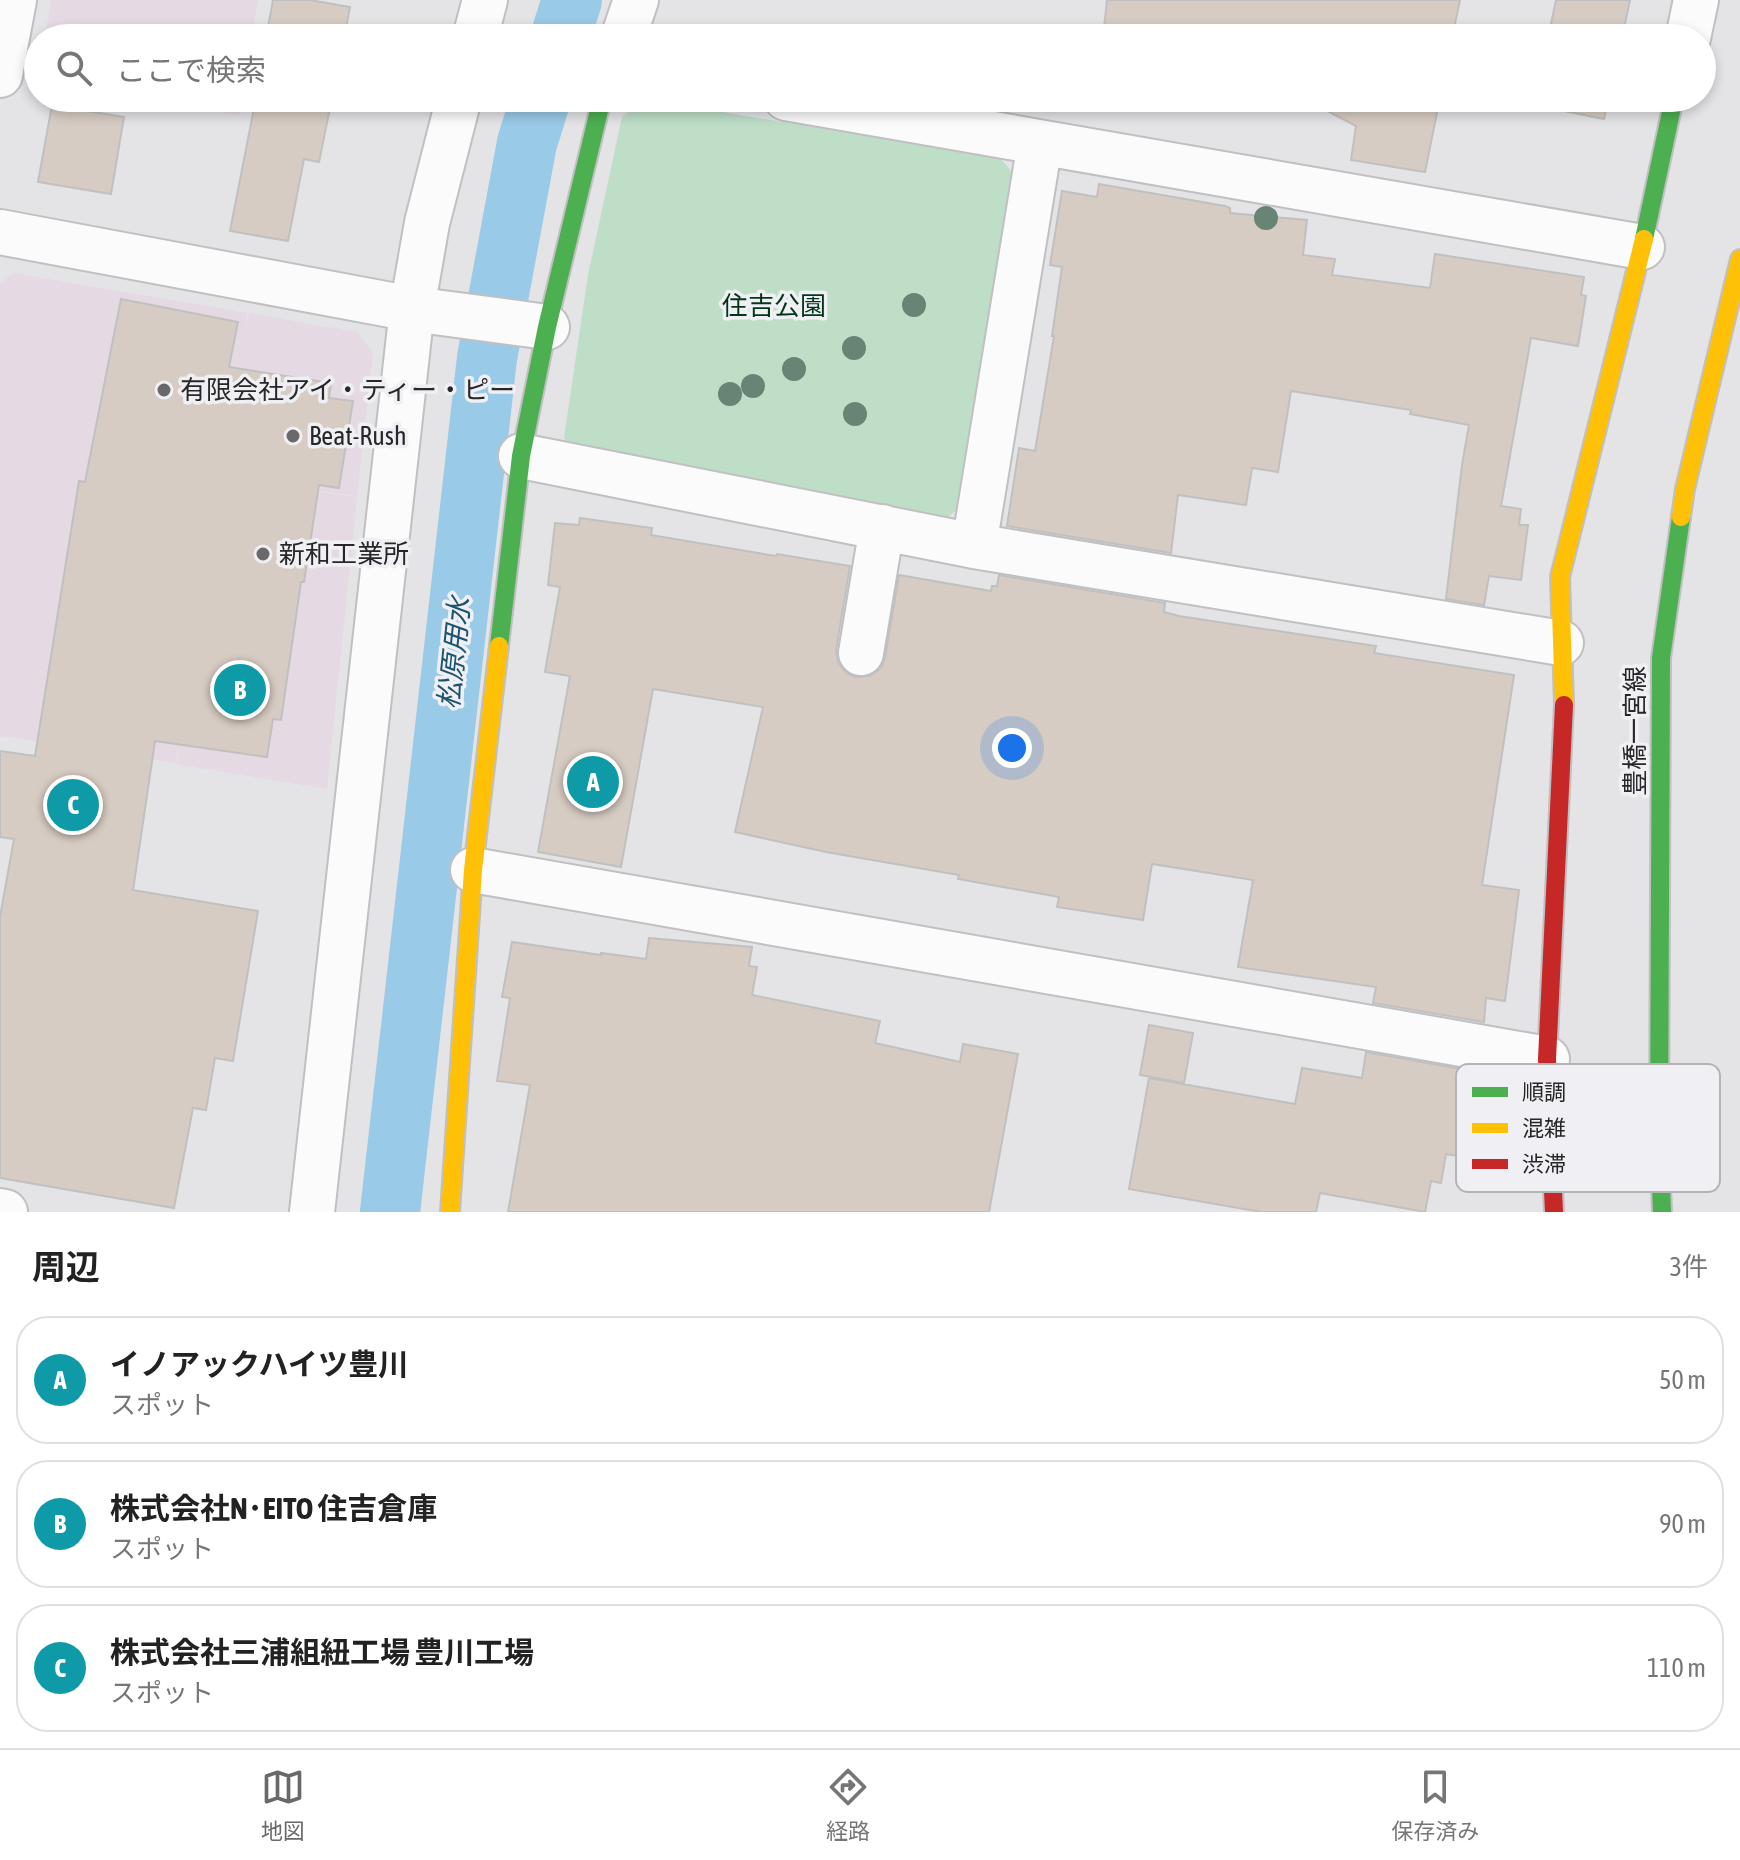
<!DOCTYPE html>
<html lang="ja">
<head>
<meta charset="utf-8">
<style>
	:root { --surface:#fff; --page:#f2f2f2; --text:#222; --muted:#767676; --line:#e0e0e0; --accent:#69696b }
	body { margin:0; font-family:"Asap Condensed","Noto Sans JP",sans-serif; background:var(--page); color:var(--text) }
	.you { position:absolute; left:1012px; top:748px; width:28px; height:28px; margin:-20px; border:6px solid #fff; border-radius:50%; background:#1a73e8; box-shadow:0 0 0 12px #1a73e833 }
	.badge { display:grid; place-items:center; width:52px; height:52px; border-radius:50%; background:var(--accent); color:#fff; font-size:26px; font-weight:700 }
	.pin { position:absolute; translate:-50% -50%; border:4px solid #fff; box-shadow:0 2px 8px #0006 }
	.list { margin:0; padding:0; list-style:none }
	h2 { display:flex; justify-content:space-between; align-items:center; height:104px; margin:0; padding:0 32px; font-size:34px }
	h2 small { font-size:26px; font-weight:400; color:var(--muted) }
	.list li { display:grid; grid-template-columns:52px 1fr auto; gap:24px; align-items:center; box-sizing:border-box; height:128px; margin:0 16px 16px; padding:0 16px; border:2px solid var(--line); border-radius:32px }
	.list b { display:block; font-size:30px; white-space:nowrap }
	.list p { margin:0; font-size:26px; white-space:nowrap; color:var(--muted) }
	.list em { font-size:26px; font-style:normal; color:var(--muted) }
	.icon { flex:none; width:44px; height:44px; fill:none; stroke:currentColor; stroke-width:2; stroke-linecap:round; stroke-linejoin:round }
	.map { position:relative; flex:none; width:1740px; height:1212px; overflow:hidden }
	.search { position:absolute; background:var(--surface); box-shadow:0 4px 12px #0003; left:24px; right:24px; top:24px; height:88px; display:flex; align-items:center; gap:20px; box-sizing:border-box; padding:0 28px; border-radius:44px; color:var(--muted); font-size:30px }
	.sheet { height:536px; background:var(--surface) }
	nav { display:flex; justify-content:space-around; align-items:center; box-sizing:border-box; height:112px; border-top:2px solid var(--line); background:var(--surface); font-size:22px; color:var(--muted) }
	nav a { display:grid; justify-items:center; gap:4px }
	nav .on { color:var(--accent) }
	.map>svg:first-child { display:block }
	.commercial { fill:#e5dae3 }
	.green { fill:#bedec8 }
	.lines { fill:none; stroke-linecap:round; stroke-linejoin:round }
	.canal { stroke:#99cae7; stroke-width:60 }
	.building { fill:#d7ccc3; stroke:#c1c0c1; stroke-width:2 }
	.street-casing { stroke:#c0c0c2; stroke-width:48 }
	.fast-casing { stroke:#c0c0c2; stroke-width:22 }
	.slow-casing { stroke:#c0c0c2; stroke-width:22 }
	.jam-casing { stroke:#c0c0c2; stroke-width:22 }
	.street { stroke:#fbfbfb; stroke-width:44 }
	.fast { stroke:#4caf50; stroke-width:18 }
	.slow { stroke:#ffc107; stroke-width:18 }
	.jam { stroke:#c62828; stroke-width:18 }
	.tree { fill:#688475 }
	.poi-dot { fill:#69696b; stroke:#f0f0f4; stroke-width:3 }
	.labels { text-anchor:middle; stroke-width:7; stroke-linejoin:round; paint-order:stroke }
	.park-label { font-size:26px; fill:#023619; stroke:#f0f0f4 }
	.poi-label { font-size:26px; fill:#272729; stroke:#f0f0f4; text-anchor:start }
	.street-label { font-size:26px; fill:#272729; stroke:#f0f0f4 }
	.water-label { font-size:28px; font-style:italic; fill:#1c536f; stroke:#f0f0f4 }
	.key { fill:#f0f0f4; stroke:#b4b4b7; stroke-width:2 }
	.key-label { font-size:22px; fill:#272729 }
</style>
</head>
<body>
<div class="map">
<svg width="1740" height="1212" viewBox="0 0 1740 1212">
	<rect width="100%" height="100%" fill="#e4e3e6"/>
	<path class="commercial" d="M 51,0 L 258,0 L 252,38 L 45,38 Z
		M 145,98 L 242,98 L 239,115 Z
		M 14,273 L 247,313 L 246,328 L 249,313 L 357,332 L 373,353 L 357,496 L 222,478 L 221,480 L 357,497 L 327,789 L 176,764 L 180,738 L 175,763 L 0,736 L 0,284 Z"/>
	<path class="green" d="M 644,99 L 1000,158 L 1021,183 L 965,504 L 944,520 L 580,459 L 564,438 L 588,275 L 622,117 Z"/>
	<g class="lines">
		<path class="canal" d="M 560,38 L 572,0
			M 390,1212 L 487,358 L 527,143 L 541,98"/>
	</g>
	<path class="building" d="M 273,0 L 310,0 L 350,7 L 344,38 L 266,38 Z
		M 1107,0 L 1460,0 L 1452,38 L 1103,38 Z
		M 1556,0 L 1630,0 L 1622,38 L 1548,38 Z
		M 256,98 L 332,98 L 319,162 L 304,159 L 288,241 L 230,231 Z
		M 1269,98 L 1440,98 L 1425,172 L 1351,160 L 1356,126 L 1322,108 Z
		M 1535,98 L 1609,98 L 1604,119 L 1534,105 Z
		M 52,105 L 124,117 L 111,194 L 38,182 Z
		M 1099,184 L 1225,206 L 1230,208 L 1230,213 L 1307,220 L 1303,255 L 1335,259 L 1332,275 L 1430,288 L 1435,254 L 1584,277 L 1581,295 L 1586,296 L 1578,346 L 1531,338 L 1501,506 L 1521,509 L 1519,525 L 1528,525 L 1521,580 L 1489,576 L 1484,605 L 1446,599 L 1462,465 L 1469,425 L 1410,414 L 1411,410 L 1291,391 L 1278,472 L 1252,468 L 1246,505 L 1178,495 L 1171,553 L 1007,526 L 1019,448 L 1035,451 L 1054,336 L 1052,336 L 1062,267 L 1050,265 L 1062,191 L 1097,197 Z
		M 121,299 L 238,322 L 229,367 L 331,383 L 329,398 L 353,401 L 339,488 L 319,485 L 304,582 L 301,582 L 281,720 L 273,719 L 267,757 L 155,741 L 133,890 L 258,911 L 233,1061 L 215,1058 L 206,1110 L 193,1108 L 174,1208 L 0,1178 L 0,917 L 14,839 L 0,837 L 0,751 L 35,756 L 79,481 L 85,482 Z
		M 580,518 L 652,528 L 651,535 L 776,556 L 777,554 L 850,566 L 836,650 L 838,662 L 846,673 L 856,677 L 870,676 L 881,668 L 885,658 L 899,575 L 991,591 L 992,586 L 997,586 L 999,575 L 1165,603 L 1164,612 L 1179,616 L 1376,646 L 1374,653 L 1514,675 L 1482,885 L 1519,890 L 1505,1001 L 1486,998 L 1484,1022 L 1373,1003 L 1376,987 L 1238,967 L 1253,880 L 1152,864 L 1143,920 L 1057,907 L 1059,897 L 958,879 L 959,875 L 826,852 L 735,832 L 763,707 L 653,689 L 621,867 L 538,852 L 570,676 L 545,672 L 560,587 L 548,585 L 555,523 L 579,525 Z
		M 649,938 L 752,947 L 749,966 L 757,967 L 752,995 L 880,1021 L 875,1043 L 960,1062 L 963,1044 L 1018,1054 L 989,1212 L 508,1212 L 530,1085 L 497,1081 L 510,998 L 502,997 L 512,942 L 601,955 L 601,953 L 646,959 Z
		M 1149,1025 L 1193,1033 L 1184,1083 L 1140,1075 Z
		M 1366,1052 L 1478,1072 L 1477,1085 L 1506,1091 L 1521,1108 L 1510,1165 L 1446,1154 L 1441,1183 L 1431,1181 L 1425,1212 L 1320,1193 L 1316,1212 L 1261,1212 L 1129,1189 L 1149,1078 L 1295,1104 L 1302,1068 L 1362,1078 Z"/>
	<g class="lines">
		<g class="street-casing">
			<path id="street" d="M 475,38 L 485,0
				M 623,38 L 636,0
				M 1688,38 L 1696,0
				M 0,75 L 14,0
				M 786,98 L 1642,247
				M 0,232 L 412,309 L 547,327
				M 521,456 L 974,546 L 1561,643
				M 974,546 L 1040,143
				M 861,653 L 882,527
				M 473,870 L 1547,1059
				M 0,1211 L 5,1212
				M 312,1212 L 412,309 L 427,223 L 459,98"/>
		</g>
		<g class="fast-casing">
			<path id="fast" d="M 1644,239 L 1674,98
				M 499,646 L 521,456 L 547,327 L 602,98
				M 1662,1212 L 1659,1135 L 1661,658 L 1681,517"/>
		</g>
		<g class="slow-casing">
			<path id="slow" d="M 1681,517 L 1685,489 L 1740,259
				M 1564,705 L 1560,577 L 1644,239
				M 450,1212 L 473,870 L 499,646"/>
		</g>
		<g class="jam-casing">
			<path id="jam" d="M 1554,1212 L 1547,1059 L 1564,705"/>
		</g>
		<use href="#street" class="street"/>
		<use href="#fast" class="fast"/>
		<use href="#slow" class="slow"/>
		<use href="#jam" class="jam"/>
	</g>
	<g class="tree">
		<circle cx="1266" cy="218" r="12"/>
		<circle cx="914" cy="305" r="12"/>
		<circle cx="854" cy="348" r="12"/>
		<circle cx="794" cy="369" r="12"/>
		<circle cx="753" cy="386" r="12"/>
		<circle cx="730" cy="394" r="12"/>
		<circle cx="855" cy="414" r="12"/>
	</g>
	<g class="poi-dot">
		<circle cx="164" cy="390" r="8"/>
		<circle cx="293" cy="436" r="8"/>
		<circle cx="263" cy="554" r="8"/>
	</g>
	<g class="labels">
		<g class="park-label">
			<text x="774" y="315">住吉公園</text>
		</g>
		<g class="poi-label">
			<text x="180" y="399">有限会社アイ・ティー・ピー</text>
			<text x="309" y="445">Beat-Rush</text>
			<text x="279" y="563">新和工業所</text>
		</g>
		<g class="street-label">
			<text transform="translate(1635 731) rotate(-90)" y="9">豊橋一宮線</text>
		</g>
		<g class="water-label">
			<text transform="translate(454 653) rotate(-84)" y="10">松原用水</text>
		</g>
	</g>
	<rect x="1456" y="1064" width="264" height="128" rx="12" class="key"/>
	<rect x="1472" y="1087" width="36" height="10" fill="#4caf50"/>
	<rect x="1472" y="1123" width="36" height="10" fill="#ffc107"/>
	<rect x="1472" y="1159" width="36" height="10" fill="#c62828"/>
	<g class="key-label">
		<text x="1522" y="1100">順調</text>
		<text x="1522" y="1136">混雑</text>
		<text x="1522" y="1172">渋滞</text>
	</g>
</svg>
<div class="you"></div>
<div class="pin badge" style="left:593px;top:782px;background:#0f9aa8">A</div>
<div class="pin badge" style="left:240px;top:690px;background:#0f9aa8">B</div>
<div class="pin badge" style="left:73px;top:805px;background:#0f9aa8">C</div>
<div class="search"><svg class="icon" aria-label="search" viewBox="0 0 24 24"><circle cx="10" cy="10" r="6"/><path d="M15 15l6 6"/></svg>ここで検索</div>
</div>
<section class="sheet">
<h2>周辺<small>3件</small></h2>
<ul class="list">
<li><span class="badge" style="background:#0f9aa8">A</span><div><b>イノアックハイツ豊川</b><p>スポット</p></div><em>50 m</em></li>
<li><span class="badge" style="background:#0f9aa8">B</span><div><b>株式会社N･EITO 住吉倉庫</b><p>スポット</p></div><em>90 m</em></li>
<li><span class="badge" style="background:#0f9aa8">C</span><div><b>株式会社三浦組紐工場 豊川工場</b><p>スポット</p></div><em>110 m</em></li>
</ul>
</section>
<nav>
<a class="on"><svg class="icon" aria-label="map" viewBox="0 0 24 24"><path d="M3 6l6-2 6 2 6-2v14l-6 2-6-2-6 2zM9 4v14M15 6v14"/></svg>地図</a>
<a><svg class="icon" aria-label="directions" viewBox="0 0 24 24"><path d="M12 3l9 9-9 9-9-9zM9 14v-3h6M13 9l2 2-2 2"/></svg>経路</a>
<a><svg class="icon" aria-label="saved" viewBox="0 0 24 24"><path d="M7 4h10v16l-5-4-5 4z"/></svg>保存済み</a>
</nav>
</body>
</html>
